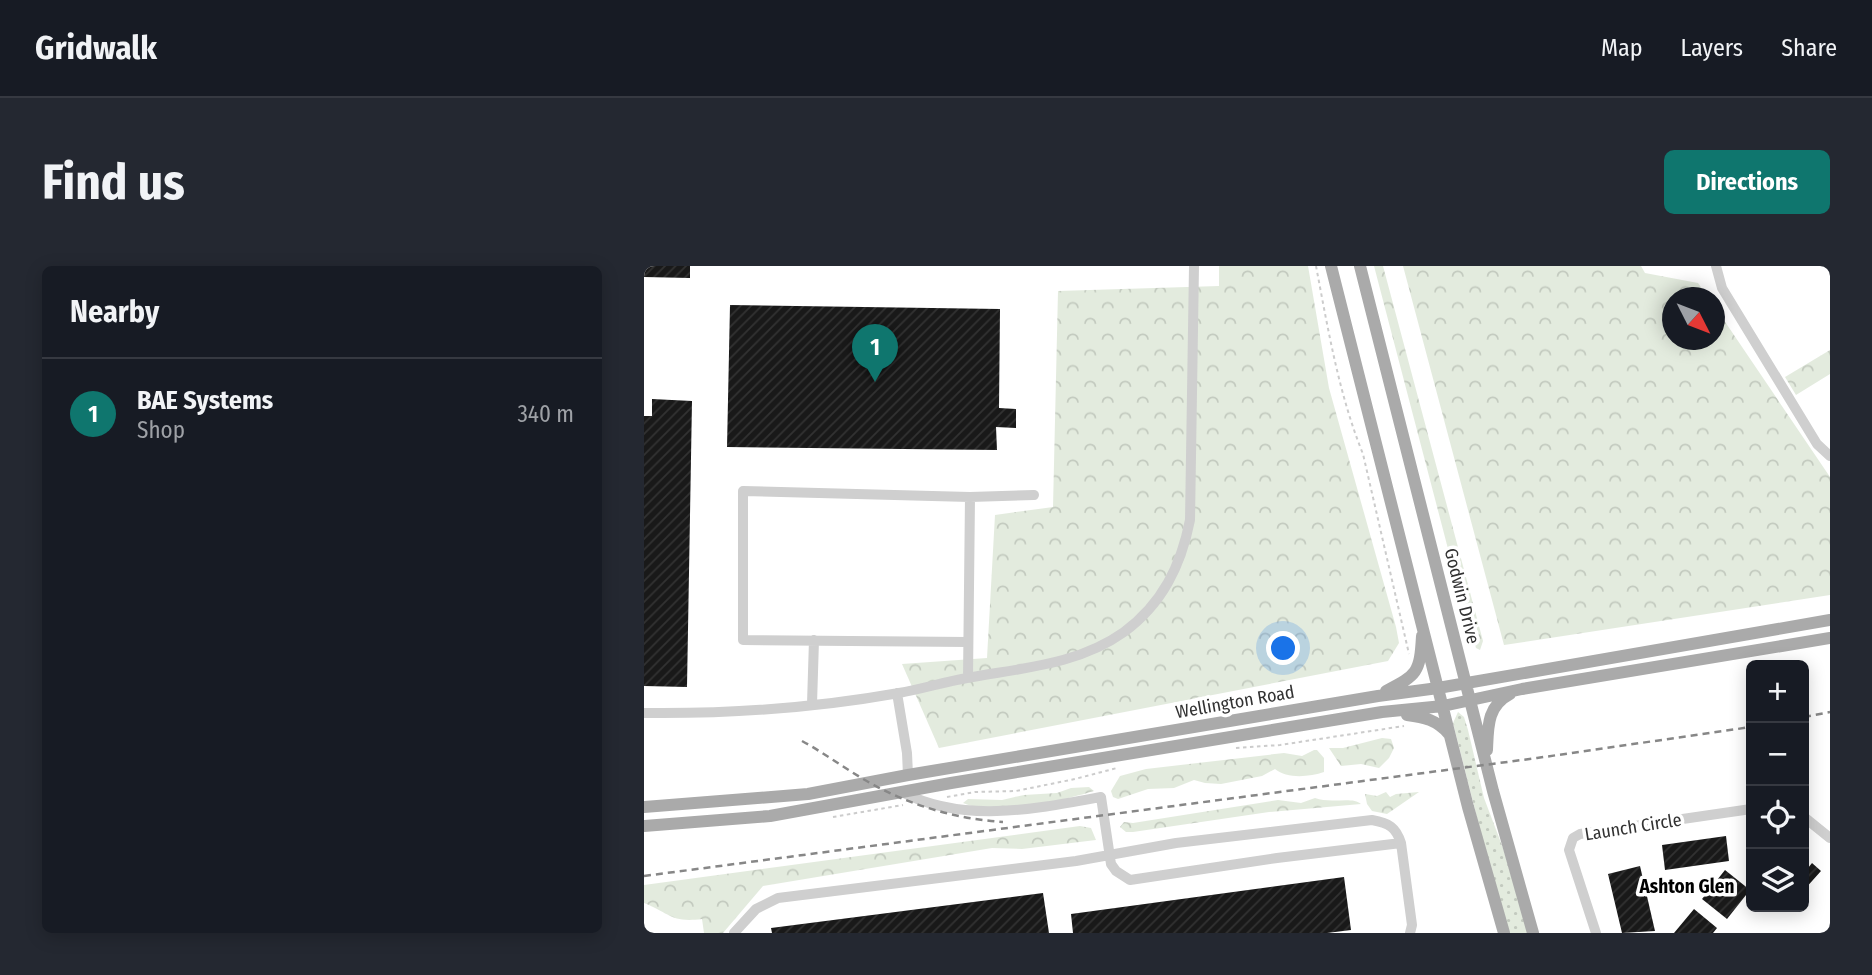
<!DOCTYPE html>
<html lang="en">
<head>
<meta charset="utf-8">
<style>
	:root { --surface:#171b24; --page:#242831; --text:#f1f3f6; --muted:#9ea1a6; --line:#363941; --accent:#0f766e }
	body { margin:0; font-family:"Fira Sans Condensed",sans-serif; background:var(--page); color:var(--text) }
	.controls { position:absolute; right:21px; bottom:21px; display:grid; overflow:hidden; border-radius:10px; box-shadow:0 4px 18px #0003 }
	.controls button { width:63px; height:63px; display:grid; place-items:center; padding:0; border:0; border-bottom:2px solid var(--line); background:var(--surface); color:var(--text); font:35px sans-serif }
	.compass { position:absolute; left:1018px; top:21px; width:63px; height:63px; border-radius:50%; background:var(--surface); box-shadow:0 4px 18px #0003; rotate:132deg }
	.you { position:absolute; left:640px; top:383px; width:24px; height:24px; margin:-18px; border:5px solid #fff; border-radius:50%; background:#1a73e8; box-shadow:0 0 0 10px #1a73e833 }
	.badge { display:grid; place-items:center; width:46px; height:46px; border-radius:50%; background:var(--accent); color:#fff; font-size:23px; font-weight:700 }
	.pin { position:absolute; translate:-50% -58px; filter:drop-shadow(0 2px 4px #0008) }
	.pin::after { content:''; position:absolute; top:37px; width:24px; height:21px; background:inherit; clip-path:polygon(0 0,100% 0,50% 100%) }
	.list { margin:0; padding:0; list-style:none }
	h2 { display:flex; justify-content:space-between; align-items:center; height:91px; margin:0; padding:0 28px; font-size:30px }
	h2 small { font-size:23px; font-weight:400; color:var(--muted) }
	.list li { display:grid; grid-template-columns:46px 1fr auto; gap:21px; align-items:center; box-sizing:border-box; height:112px; padding:0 28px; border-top:2px solid var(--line) }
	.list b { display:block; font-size:26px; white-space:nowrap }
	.list p { margin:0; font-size:23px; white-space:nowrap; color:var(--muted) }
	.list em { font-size:23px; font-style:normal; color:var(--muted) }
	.icon { flex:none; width:38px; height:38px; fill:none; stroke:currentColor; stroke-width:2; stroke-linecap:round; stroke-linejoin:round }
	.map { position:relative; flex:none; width:1186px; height:667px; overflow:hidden; border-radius:10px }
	header { display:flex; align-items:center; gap:42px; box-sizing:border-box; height:98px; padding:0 35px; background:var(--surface); border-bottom:2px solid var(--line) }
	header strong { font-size:33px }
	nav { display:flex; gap:38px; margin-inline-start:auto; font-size:24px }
	.intro { display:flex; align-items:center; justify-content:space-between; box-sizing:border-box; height:168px; padding:0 42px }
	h1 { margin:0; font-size:49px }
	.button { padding:18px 32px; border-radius:10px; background:var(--accent); color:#fff; font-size:24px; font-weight:700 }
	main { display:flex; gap:42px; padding:0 42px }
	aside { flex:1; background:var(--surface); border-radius:10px; box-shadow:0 4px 18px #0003 }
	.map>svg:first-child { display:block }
	.grass { fill:url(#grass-dots) }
	.forest { fill:url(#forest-crowns) }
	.building { fill:url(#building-hatch) }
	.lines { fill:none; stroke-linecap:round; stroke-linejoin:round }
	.path { stroke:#ccc; stroke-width:2; stroke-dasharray:3.5 3.5; stroke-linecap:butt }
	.minor { stroke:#cfcfcf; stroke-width:10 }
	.major { stroke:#aaa; stroke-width:12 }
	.rail { stroke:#878787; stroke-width:2.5; stroke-dasharray:7 5; stroke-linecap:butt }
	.labels { text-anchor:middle; stroke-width:7; stroke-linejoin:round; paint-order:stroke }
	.street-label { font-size:18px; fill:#323232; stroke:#fff }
	.neighbourhood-label { font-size:19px; font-weight:bold; fill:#000; stroke:#fff }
</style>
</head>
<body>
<header>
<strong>Gridwalk</strong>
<nav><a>Map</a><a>Layers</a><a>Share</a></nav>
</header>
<div class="intro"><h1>Find us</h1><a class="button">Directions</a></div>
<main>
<aside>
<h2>Nearby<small></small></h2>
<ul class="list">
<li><span class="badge">1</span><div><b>BAE Systems</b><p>Shop</p></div><em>340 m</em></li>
</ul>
</aside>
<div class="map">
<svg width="1186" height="667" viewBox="0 0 1186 667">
	<defs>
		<pattern id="grass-dots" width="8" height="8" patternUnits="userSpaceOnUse" patternTransform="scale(1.75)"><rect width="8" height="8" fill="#e3ebde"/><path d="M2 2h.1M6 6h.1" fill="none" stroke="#c3cabf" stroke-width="1.8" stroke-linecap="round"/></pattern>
		<pattern id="forest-crowns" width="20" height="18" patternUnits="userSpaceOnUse" patternTransform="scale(1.75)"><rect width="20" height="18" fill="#e3ebde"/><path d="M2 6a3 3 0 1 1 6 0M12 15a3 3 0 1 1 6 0" fill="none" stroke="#c3cabf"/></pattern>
		<pattern id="building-hatch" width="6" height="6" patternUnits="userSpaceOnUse" patternTransform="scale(1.75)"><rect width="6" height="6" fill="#191919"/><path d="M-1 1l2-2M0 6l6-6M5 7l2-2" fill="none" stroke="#323232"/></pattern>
	</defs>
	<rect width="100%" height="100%" fill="#fff"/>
	<path class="grass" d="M 814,446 L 820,451 L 824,464 L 840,532 L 859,582 L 884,667 L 865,667 L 847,607 L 809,457 Z"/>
	<path class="forest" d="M 575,0 L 664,0 L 685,122 L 752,361 L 755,377 L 744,395 L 295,482 L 258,398 L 343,392 L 351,249 L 409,241 L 414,25 L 575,20 Z
		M 730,0 L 739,0 L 839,375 L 836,384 L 832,382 L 808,298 Z
		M 759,0 L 997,0 L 1001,7 L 1054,17 L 1064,31 L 1028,32 L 1028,74 L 1070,74 L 1071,41 L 1186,211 L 1186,329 L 860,379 Z
		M 1186,84 L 1186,108 L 1152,129 L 1141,111 Z
		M 738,472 L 747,473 L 750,482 L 745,492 L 735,502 L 717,498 L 697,500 L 685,482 L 699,482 Z
		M 670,484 L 673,484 L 680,492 L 680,506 C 665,511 643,513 631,503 L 618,510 L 577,518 L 561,517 L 550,514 L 530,522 L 504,523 L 474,533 L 469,531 L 467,525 L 476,510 L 502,503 L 640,487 L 658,490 Z
		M 445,521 L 450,525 C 417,535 350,551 319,537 L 324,533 L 358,534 L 380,529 L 413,527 L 427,522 Z
		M 742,526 L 746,531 L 752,528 L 775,526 L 743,548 L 728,545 L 723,538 L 721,528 L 733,530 Z
		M 671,532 C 687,538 709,530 717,538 L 625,546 L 489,566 L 482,566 L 476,561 L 480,556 L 489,557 L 634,534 L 657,537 Z
		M 436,560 L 447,562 L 452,574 L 378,583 L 348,582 L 119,620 L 79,667 L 60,667 L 58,653 C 26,657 26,647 0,637 L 0,619 Z"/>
	<path class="building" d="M 0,0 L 46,0 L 46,12 L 0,11 Z
		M 86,39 L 356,43 L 355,142 L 372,143 L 372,162 L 352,161 L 353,184 L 83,181 Z
		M 8,133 L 48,135 L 43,421 L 0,420 L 0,150 L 8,150 Z
		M 1082,570 L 1085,595 L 1021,604 L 1018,579 Z
		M 1168,597 L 1177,605 L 1160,624 L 1160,607 Z
		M 996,600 L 1011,665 L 978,667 L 964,608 Z
		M 1081,604 L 1106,624 L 1083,653 L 1058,633 Z
		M 700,611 L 707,664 L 683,667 L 429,667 L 427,648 Z
		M 399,627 L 405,667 L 128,667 L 127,662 Z
		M 1050,643 L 1073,662 L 1069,667 L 1030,667 Z"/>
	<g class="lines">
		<path class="path" d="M 672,0 C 684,63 695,129 719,188 L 765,388
			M 592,482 L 636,479 L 760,460
			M 303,531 L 331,526 L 372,525 L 431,513 L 473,502
			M 189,551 L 259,539"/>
		<path class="minor" d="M 1072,0 L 1078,22 L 1173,178 L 1186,190
			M 324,376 L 99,374 L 99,225 L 326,231 L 390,229
			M 324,412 L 326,231
			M 253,427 L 263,487 L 264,509
			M 168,438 L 170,374
			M 0,447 C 86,448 171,442 255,427 C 278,423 300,416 323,412 C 377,402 434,399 480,366 C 518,338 537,300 546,254 L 550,0
			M 258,526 C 319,558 392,543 457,531 L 467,598 L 472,605 L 486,614 L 633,592 L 757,577
			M 1160,551 L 1186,572
			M 90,667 L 112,643 L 134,632 L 432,595 L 532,577 L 728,554 C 745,557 752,561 757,577 L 768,659 L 766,667
			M 952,667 L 925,584 L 929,572 L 936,568 L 1107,543"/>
		<path class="major" d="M 687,0 L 824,541 L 860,667
			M 716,0 L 849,525 L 889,667
			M 742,425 C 773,409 776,407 778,370
			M 763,449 C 780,451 793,454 805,468
			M 843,484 C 844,461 843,440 866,428
			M 0,541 L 164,528 L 264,509 L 734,430 L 794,422 L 1186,354
			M 0,560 L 126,550 L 307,517 L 738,446 L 799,440 L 878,423 L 1186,372"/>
		<path class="rail" d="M 1160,451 L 1186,446
			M 158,475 C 182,488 204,505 228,518 C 268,540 313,553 359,556
			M 0,610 L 893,492 L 1107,461"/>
	</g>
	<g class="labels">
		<g class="street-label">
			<text transform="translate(818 330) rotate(76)" y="6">Godwin Drive</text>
			<text transform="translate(591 436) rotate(-10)" y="6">Wellington Road</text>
			<text transform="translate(989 561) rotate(-9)" y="6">Launch Circle</text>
		</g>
		<g class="neighbourhood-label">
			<text x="1043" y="627">Ashton Glen</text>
		</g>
	</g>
</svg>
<div class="controls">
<button>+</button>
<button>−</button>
<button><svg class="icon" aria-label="locate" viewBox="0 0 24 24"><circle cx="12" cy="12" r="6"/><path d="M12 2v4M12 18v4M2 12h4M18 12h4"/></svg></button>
<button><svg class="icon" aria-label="layers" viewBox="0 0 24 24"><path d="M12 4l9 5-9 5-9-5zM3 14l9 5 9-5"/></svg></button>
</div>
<svg class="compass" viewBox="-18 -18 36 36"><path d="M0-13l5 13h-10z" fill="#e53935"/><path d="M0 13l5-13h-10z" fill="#9ea1a6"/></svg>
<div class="you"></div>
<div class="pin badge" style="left:231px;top:116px">1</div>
</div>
</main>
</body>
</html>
